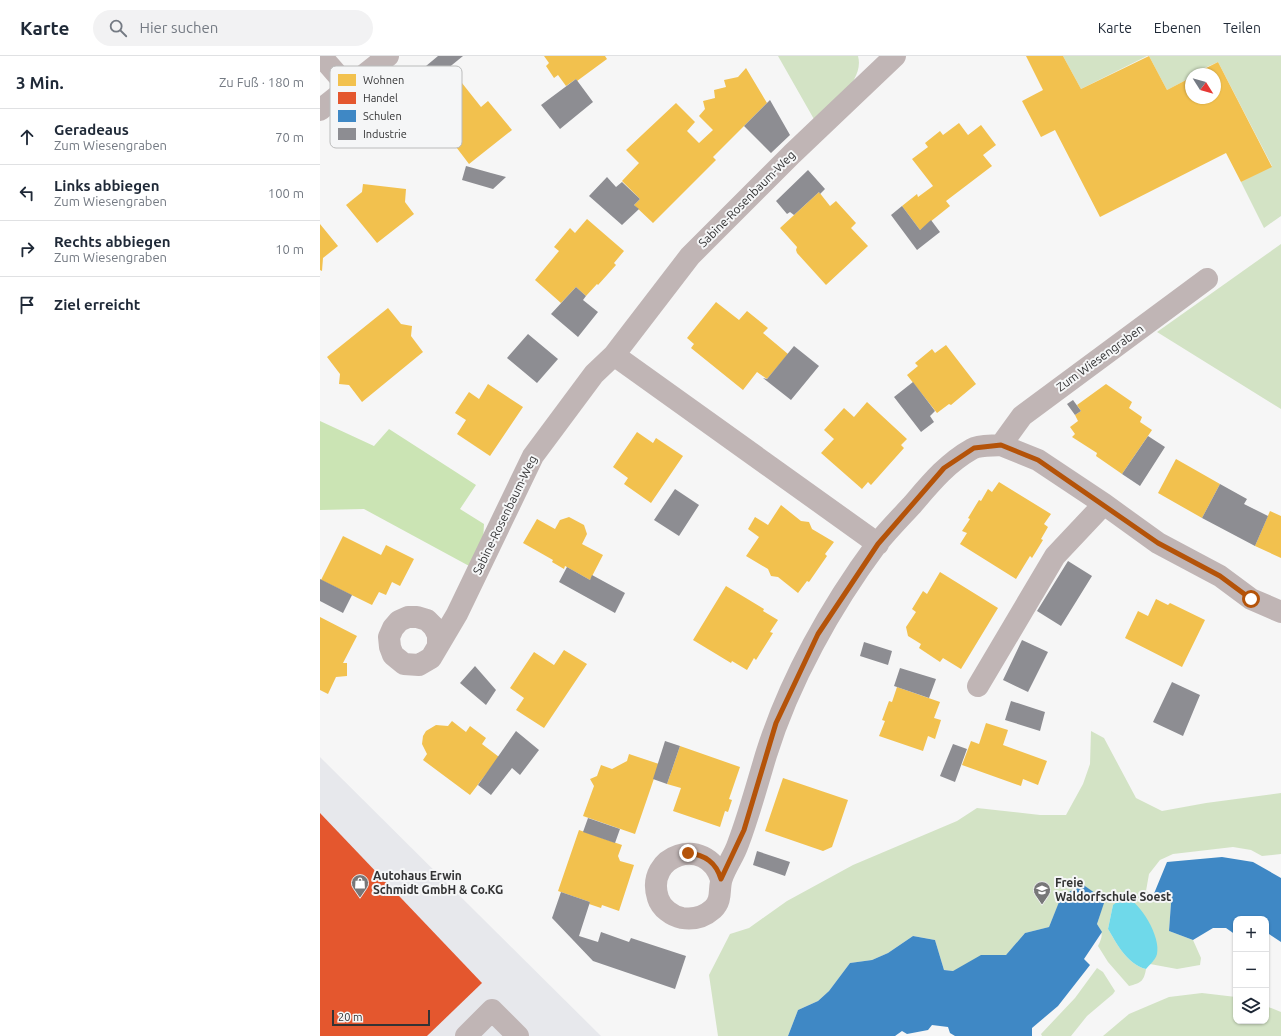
<!DOCTYPE html>
<html lang="de">
<head>
<meta charset="utf-8">
<style>
	:root { --surface:#fff; --page:#f2f2f3; --text:#1f2937; --muted:#747a83; --line:#e0e1e3 }
	body { margin:0; font-family:Ubuntu,sans-serif; background:var(--page); color:var(--text) }
	.controls { position:absolute; right:12px; bottom:12px; display:grid; overflow:hidden; border-radius:8px; box-shadow:0 1px 3px #0004 }
	.controls button { width:36px; height:36px; display:grid; place-items:center; padding:0; border:0; border-bottom:1px solid var(--line); background:var(--surface); color:var(--text); font:20px sans-serif }
	.compass { position:absolute; left:865px; top:12px; width:36px; height:36px; border-radius:50%; background:var(--surface); box-shadow:0 1px 3px #0004; rotate:127deg }
	.scale { position:absolute; left:12px; bottom:10px; width:98px; box-sizing:border-box; padding-left:4px; border:2px solid #333334; border-top:0; font-size:11px; line-height:14px; white-space:nowrap; color:#333334; -webkit-text-stroke:3px #f5f6f7; paint-order:stroke }
	.stop { position:absolute; width:12px; height:12px; margin:-9px; border:3px solid #b45309; border-radius:50%; background:#fff }
	.stop.end { background:#b45309; border-color:#fff; box-shadow:0 1px 4px #0008 }
	.list { margin:0; padding:0; list-style:none }
	h2 { display:flex; justify-content:space-between; align-items:center; height:52px; margin:0; padding:0 16px; font-size:17px }
	h2 small { font-size:13px; font-weight:400; color:var(--muted) }
	.list li { display:grid; grid-template-columns:26px 1fr auto; gap:12px; align-items:center; box-sizing:border-box; height:56px; padding:0 16px; border-top:1px solid var(--line) }
	.list b { display:block; font-size:15px; white-space:nowrap }
	.list p { margin:0; font-size:13px; white-space:nowrap; color:var(--muted) }
	.list em { font-size:13px; font-style:normal; color:var(--muted) }
	.icon { flex:none; width:22px; height:22px; fill:none; stroke:currentColor; stroke-width:2; stroke-linecap:round; stroke-linejoin:round }
	.map { position:relative; flex:none; width:961px; height:980px; overflow:hidden }
	header { display:flex; align-items:center; gap:24px; box-sizing:border-box; height:56px; padding:0 20px; background:var(--surface); border-bottom:1px solid var(--line) }
	header strong { font-size:19px }
	nav { display:flex; gap:22px; margin-inline-start:auto; font-size:14px }
	.search { width:280px; height:36px; background:var(--page); display:flex; align-items:center; gap:10px; box-sizing:border-box; padding:0 14px; border-radius:22px; color:var(--muted); font-size:15px }
	main { display:flex }
	aside { flex:1; background:var(--surface) }
	.map>svg:first-child { display:block }
	.built { fill:#e7e8ec }
	.green { fill:#d3e3c5 }
	.forest { fill:#cbe4b4 }
	.water { fill:#6fd9ea }
	.homes { fill:#f2c14e }
	.shops { fill:#e4572e }
	.schools { fill:#3f88c5 }
	.industry { fill:#8d8d92 }
	.lines { fill:none; stroke-linecap:round; stroke-linejoin:round }
	.minor { stroke:#c0b5b5; stroke-width:22 }
	.route { stroke:#b45309; stroke-width:5 }
	.labels { text-anchor:middle; stroke-width:4; stroke-linejoin:round; paint-order:stroke }
	.street-label { font-size:12px; fill:#333334; stroke:#f5f6f7 }
	.poi-label { font-size:12px; font-weight:bold; fill:#333334; stroke:#f5f6f7; text-anchor:start }
	.key { fill:#f5f6f7; stroke:#bbbcbc; stroke-width:1 }
	.key-label { font-size:11px; fill:#333334 }
</style>
</head>
<body>
<header>
<strong>Karte</strong>
<div class="search"><svg class="icon" aria-label="search" viewBox="0 0 24 24"><circle cx="10" cy="10" r="6"/><path d="M15 15l6 6"/></svg>Hier suchen</div>
<nav><a>Karte</a><a>Ebenen</a><a>Teilen</a></nav>
</header>
<main>
<aside>
<h2>3 Min.<small>Zu Fuß · 180 m</small></h2>
<ul class="list">
<li><svg class="icon" aria-label="ahead" viewBox="0 0 24 24"><path d="M12 20V5M6 11l6-6 6 6"/></svg><div><b>Geradeaus</b><p>Zum Wiesengraben</p></div><em>70 m</em></li>
<li><svg class="icon" aria-label="left" viewBox="0 0 24 24"><path d="M17 20v-9H6M10 6l-5 5 5 5"/></svg><div><b>Links abbiegen</b><p>Zum Wiesengraben</p></div><em>100 m</em></li>
<li><svg class="icon" aria-label="right" viewBox="0 0 24 24"><path d="M7 20v-9h11M14 6l5 5-5 5"/></svg><div><b>Rechts abbiegen</b><p>Zum Wiesengraben</p></div><em>10 m</em></li>
<li><svg class="icon" aria-label="arrive" viewBox="0 0 24 24"><path d="M6 21V4h12l-3 4 3 4H6"/></svg><div><b>Ziel erreicht</b></div></li>
</ul>
</aside>
<div class="map">
<svg width="961" height="980" viewBox="0 0 961 980">
	<rect width="100%" height="100%" fill="#f6f6f6"/>
	<path class="built" d="M 0,701 L 281,980 L 0,980 Z"/>
	<path class="green" d="M 458,0 L 538,0 C 545,25 511,50 495,65 Z
		M 743,0 L 827,0 L 761,33 Z
		M 829,0 L 961,0 L 961,160 L 944,172 L 921,126 L 952,110 L 898,6 L 871,18 L 867,22 L 868,23 L 847,34 Z
		M 961,188 L 961,353 L 837,276 Z
		M 771,675 L 784,682 L 816,742 L 842,755 L 886,747 L 961,737 L 961,798 L 942,800 L 931,794 L 913,791 L 853,798 L 840,804 L 829,818 L 826,835 L 851,847 L 849,875 L 873,884 L 881,902 L 880,909 L 857,913 L 830,908 L 834,904 L 793,849 L 788,873 C 797,888 807,908 826,913 C 824,925 821,927 809,930 L 788,906 L 778,890 C 783,880 783,877 777,868 L 784,845 L 762,828 L 741,842 L 729,871 L 705,877 L 686,899 L 633,915 L 624,914 L 615,884 L 593,880 L 568,897 L 552,904 L 530,907 L 509,935 L 498,945 L 478,954 L 468,980 L 398,980 L 389,919 L 410,878 L 429,872 L 467,845 L 533,809 L 637,765 L 657,752 L 720,759 L 746,759 L 763,728 L 770,708 Z
		M 777,912 L 783,916 L 795,935 L 793,938 L 767,960 L 751,980 L 722,980 L 721,978 L 755,942 Z
		M 882,937 L 916,941 L 916,965 L 946,965 L 946,950 L 961,956 L 961,980 L 783,980 L 809,958 L 849,941 Z"/>
	<path class="forest" d="M 0,365 L 54,390 L 69,373 L 156,429 L 140,453 L 164,468 L 163,486 L 151,511 L 44,453 L 0,454 Z"/>
	<path class="water" d="M 805,840 C 821,847 841,881 837,898 C 835,905 830,908 826,913 C 807,908 797,888 788,873 L 793,849 Z"/>
	<path class="homes" d="M 224,0 L 285,0 L 287,3 L 257,25 L 256,23 L 246,30 L 238,19 L 234,22 L 226,10 L 229,7 Z
		M 706,0 L 743,0 L 761,33 L 829,0 L 847,34 L 868,23 L 867,22 L 871,20 L 871,42 L 895,42 L 895,18 L 874,18 L 898,6 L 952,111 L 921,126 L 906,97 L 780,161 L 735,74 L 721,81 L 702,45 L 723,34 Z
		M 426,12 L 447,47 L 393,101 L 396,104 L 333,167 L 314,149 L 320,143 L 302,125 L 319,107 L 306,94 L 356,47 L 375,66 L 367,75 L 379,87 L 393,74 L 379,60 L 385,53 L 383,45 L 395,42 L 394,34 L 406,31 L 404,24 L 418,21 Z
		M 138,22 L 161,51 L 168,45 L 192,74 L 149,108 L 127,79 L 119,86 L 96,56 Z
		M 639,67 L 648,79 L 661,69 L 676,89 L 663,99 L 672,110 L 626,145 L 630,150 L 600,174 L 582,150 L 597,138 L 598,141 L 613,130 L 592,103 L 608,91 L 605,87 L 620,75 L 623,79 Z
		M 43,128 L 86,133 L 85,146 L 94,158 L 57,187 L 26,149 L 42,136 Z
		M 499,136 L 510,150 L 516,145 L 536,167 L 531,172 L 548,190 L 506,229 L 477,197 L 476,194 L 477,191 L 460,172 Z
		M 267,163 L 304,195 L 294,207 L 296,209 L 278,229 L 277,228 L 266,240 L 256,231 L 241,247 L 215,224 L 239,195 L 234,191 L 250,172 L 255,177 Z
		M 0,168 L 18,190 L 3,202 L 2,215 L 0,214 Z
		M 396,246 L 419,264 L 427,255 L 448,272 L 443,277 L 468,298 L 447,323 L 437,316 L 423,334 L 371,292 L 374,288 L 367,282 Z
		M 68,252 L 81,268 L 92,270 L 91,280 L 103,296 L 42,346 L 29,329 L 19,328 L 20,318 L 7,301 Z
		M 626,289 L 656,328 L 631,349 L 629,348 L 617,357 L 587,319 L 598,310 L 595,307 L 612,293 L 615,297 Z
		M 168,328 L 203,351 L 170,400 L 137,378 L 146,364 L 135,357 L 149,336 L 159,343 Z
		M 786,328 L 812,346 L 809,352 L 822,361 L 820,366 L 832,374 L 802,418 L 776,400 L 777,397 L 752,381 L 755,378 L 750,371 L 758,365 L 755,359 L 761,355 L 757,349 Z
		M 547,346 L 587,383 L 581,389 L 584,392 L 567,411 L 551,429 L 548,426 L 542,433 L 501,397 L 514,383 L 504,374 L 524,352 L 534,361 Z
		M 317,376 L 333,387 L 336,382 L 363,400 L 331,447 L 304,428 L 308,422 L 293,411 Z
		M 856,403 L 900,428 L 882,462 L 838,437 Z
		M 679,426 L 731,458 L 724,468 L 728,471 L 721,483 L 723,484 L 712,502 L 710,500 L 696,523 L 640,488 L 647,477 L 642,475 L 650,463 L 648,462 L 659,444 L 661,445 L 668,433 L 672,436 Z
		M 461,449 L 481,465 L 489,466 L 492,473 L 514,486 L 505,498 L 507,500 L 489,526 L 487,525 L 478,537 L 458,521 L 451,520 L 448,513 L 426,500 L 439,481 L 428,473 L 435,461 L 448,469 Z
		M 950,455 L 961,460 L 961,502 L 935,490 Z
		M 249,461 L 264,469 L 267,478 L 262,488 L 283,499 L 270,524 L 245,510 L 244,513 L 232,506 L 233,504 L 203,487 L 217,463 L 235,473 L 240,464 Z
		M 23,480 L 61,499 L 66,489 L 94,503 L 80,530 L 72,526 L 66,539 L 59,536 L 52,549 L 1,524 Z
		M 620,516 L 678,552 L 641,613 L 623,602 L 620,606 L 599,592 L 601,588 L 588,580 L 586,571 L 596,556 L 592,553 L 603,535 L 607,538 Z
		M 406,530 L 444,553 L 443,555 L 458,564 L 450,576 L 453,577 L 436,604 L 434,602 L 427,614 L 412,605 L 411,607 L 373,584 Z
		M 836,543 L 848,549 L 850,547 L 885,564 L 862,611 L 805,582 L 818,555 L 828,560 Z
		M 0,561 L 37,580 L 23,607 L 27,607 L 27,620 L 16,621 L 8,638 L 0,634 Z
		M 244,594 L 267,608 L 224,672 L 196,654 L 204,642 L 190,632 L 214,596 L 234,609 Z
		M 577,631 L 620,646 L 614,662 L 621,664 L 615,683 L 608,680 L 603,695 L 559,680 L 565,665 L 562,664 L 569,645 L 572,646 Z
		M 132,665 L 146,676 L 150,670 L 166,682 L 162,688 L 179,701 L 150,739 L 103,704 L 107,698 L 102,688 L 103,680 L 106,675 L 116,669 L 128,670 Z
		M 666,667 L 688,674 L 683,689 L 727,705 L 718,729 L 703,723 L 701,730 L 642,709 L 651,685 L 659,688 Z
		M 360,690 L 420,711 L 409,743 L 412,744 L 408,756 L 405,755 L 400,771 L 353,755 L 361,732 L 347,728 Z
		M 309,698 L 339,708 L 315,778 L 263,760 L 274,730 L 270,723 L 277,720 L 281,709 L 292,713 L 307,705 Z
		M 463,722 L 528,744 L 512,791 L 503,795 L 445,775 Z
		M 259,774 L 302,789 L 298,800 L 300,805 L 314,809 L 299,855 L 282,849 L 281,852 L 269,848 L 270,846 L 238,835 Z"/>
	<path class="shops" d="M 0,757 L 162,927 L 107,980 L 0,980 Z"/>
	<path class="schools" d="M 902,801 L 933,806 L 961,822 L 961,886 L 949,878 L 946,879 L 946,863 L 916,863 L 916,879 L 906,872 L 893,872 L 873,884 L 849,875 L 851,847 L 833,840 L 847,806 Z
		M 762,828 L 785,844 L 777,868 L 782,876 L 764,903 L 770,909 L 738,950 L 712,972 L 712,980 L 635,980 L 630,977 L 628,971 L 612,969 L 608,974 L 587,978 L 582,975 L 575,980 L 468,980 L 478,954 L 498,945 L 509,935 L 530,907 L 552,904 L 568,897 L 593,880 L 615,884 L 624,914 L 633,915 L 661,899 L 686,899 L 705,877 L 729,871 L 741,841 Z"/>
	<path class="industry" d="M 118,0 L 143,0 L 116,22 L 106,10 Z
		M 256,23 L 273,46 L 240,73 L 221,49 Z
		M 450,44 L 470,79 L 451,97 L 424,70 Z
		M 146,110 L 171,117 L 186,121 L 173,133 L 142,124 Z
		M 488,114 L 505,133 L 500,138 L 499,136 L 474,159 L 470,156 L 467,158 L 456,145 Z
		M 287,121 L 296,131 L 302,126 L 320,143 L 314,149 L 319,153 L 302,169 L 269,140 Z
		M 582,150 L 600,174 L 611,164 L 620,176 L 597,194 L 571,159 Z
		M 256,231 L 266,240 L 263,244 L 278,256 L 258,281 L 231,258 Z
		M 208,278 L 238,303 L 217,327 L 187,302 Z
		M 474,290 L 499,310 L 471,344 L 443,322 L 447,323 Z
		M 593,326 L 615,355 L 610,360 L 614,366 L 601,376 L 574,341 Z
		M 753,344 L 761,355 L 755,359 L 747,348 Z
		M 828,380 L 845,391 L 820,430 L 802,418 Z
		M 900,428 L 927,443 L 924,448 L 948,460 L 935,490 L 882,462 Z
		M 355,433 L 379,449 L 359,480 L 334,464 Z
		M 748,505 L 772,520 L 741,570 L 717,555 Z
		M 247,511 L 270,524 L 272,519 L 305,537 L 295,557 L 239,526 Z
		M 0,523 L 32,539 L 23,557 L 0,545 Z
		M 702,584 L 728,596 L 708,636 L 683,624 Z
		M 544,586 L 572,595 L 568,609 L 540,600 Z
		M 155,610 L 176,634 L 166,649 L 140,627 Z
		M 580,612 L 616,623 L 609,642 L 574,630 Z
		M 852,626 L 880,639 L 863,680 L 833,666 Z
		M 691,645 L 725,656 L 720,675 L 685,664 Z
		M 196,675 L 219,694 L 200,719 L 192,712 L 171,739 L 158,729 Z
		M 345,685 L 360,690 L 347,728 L 333,723 Z
		M 633,688 L 647,693 L 635,726 L 620,720 Z
		M 268,762 L 300,773 L 295,787 L 263,776 Z
		M 437,795 L 470,806 L 465,820 L 433,809 Z
		M 241,836 L 270,846 L 259,880 L 278,886 L 281,876 L 309,886 L 311,882 L 366,900 L 355,933 L 273,905 L 232,862 Z"/>
	<g class="lines">
		<path class="minor" d="M 1,0 L 28,31
			M 0,54 L 68,0
			M 294,299 L 558,488
			M 681,389 L 718,404 L 784,448 L 838,487 L 900,520 L 931,543 L 961,556
			M 118,589 L 118,579 L 114,571 L 107,564 L 97,561 L 88,561 L 79,565 L 73,572 L 69,581 L 70,591 L 73,599 L 84,608 L 99,609 L 111,602 L 137,558 L 213,400 L 274,318 L 294,299 L 370,200 L 472,98 L 575,0
			M 658,630 L 735,500 L 784,448
			M 401,823 C 386,778 324,799 338,842 C 341,852 352,860 362,862 C 374,864 384,861 393,853 C 403,843 398,833 402,822 C 406,810 414,800 418,788 C 429,759 437,729 446,699 C 469,625 511,550 557,488 C 568,474 580,462 592,449 C 610,428 627,407 652,393 C 659,389 672,390 681,389 L 702,360 L 887,223
			M 146,980 L 172,954 L 198,980"/>
	</g>
	<g class="lines">
		<path class="route" d="M 368,797 C 385,799 396,806 401,823 L 424,774 L 456,667 L 498,578 L 558,488 L 624,412 L 654,392 L 681,389 L 718,404 L 838,487 L 900,520 L 931,543"/>
	</g>
	<defs>
		<g id="shop-pin" transform="scale(0.9)"><path d="M0 17L-7.5 6A9.5 9.5 0 1 1 7.5 6Z" fill="#777778" stroke="#f5f6f7"/><path d="M-5-2.5h2.3a2.7 3.5 0 0 1 5.4 0H5L5.5 6h-11ZM-1.5-2.5h3a1.5 2.3 0 0 0-3 0Z" fill="#fff"/></g>
		<g id="school-pin" transform="scale(0.9)"><path d="M0 17L-7.5 6A9.5 9.5 0 1 1 7.5 6Z" fill="#777778" stroke="#f5f6f7"/><path d="M0-5L7-2L0 1L-7-2ZM-4 1L0 2.5L4 1V4Q0 6-4 4Z" fill="#fff"/></g>
	</defs>
	<g fill-rule="evenodd">
		<use href="#shop-pin" x="40" y="827"/>
		<use href="#school-pin" x="722" y="834"/>
	</g>
	<g class="labels">
		<g class="street-label">
			<text transform="translate(427 143) rotate(-45)" y="4">Sabine-Rosenbaum-Weg</text>
			<text transform="translate(780 302) rotate(-36)" y="4">Zum Wiesengraben</text>
			<text transform="translate(185 459) rotate(-64)" y="4">Sabine-Rosenbaum-Weg</text>
		</g>
		<g class="poi-label">
			<text x="53" y="824">Autohaus Erwin<tspan x="53" dy="14">Schmidt GmbH &amp; Co.KG</tspan></text>
			<text x="735" y="831">Freie<tspan x="735" dy="14">Waldorfschule Soest</tspan></text>
		</g>
	</g>
	<rect x="10" y="10" width="132" height="82" rx="6" class="key"/>
	<rect x="18" y="18" width="18" height="12" fill="#f2c14e"/>
	<rect x="18" y="36" width="18" height="12" fill="#e4572e"/>
	<rect x="18" y="54" width="18" height="12" fill="#3f88c5"/>
	<rect x="18" y="72" width="18" height="12" fill="#8d8d92"/>
	<g class="key-label">
		<text x="43" y="28">Wohnen</text>
		<text x="43" y="46">Handel</text>
		<text x="43" y="64">Schulen</text>
		<text x="43" y="82">Industrie</text>
	</g>
</svg>
<div class="controls">
<button>+</button>
<button>−</button>
<button><svg class="icon" aria-label="layers" viewBox="0 0 24 24"><path d="M12 4l9 5-9 5-9-5zM3 14l9 5 9-5"/></svg></button>
</div>
<svg class="compass" viewBox="-18 -18 36 36"><path d="M0-13l5 13h-10z" fill="#e53935"/><path d="M0 13l5-13h-10z" fill="#747a83"/></svg>
<div class="scale">20 m</div>
<div class="stop" style="left:931px;top:543px"></div>
<div class="stop end" style="left:368px;top:797px"></div>
</div>
</main>
</body>
</html>
